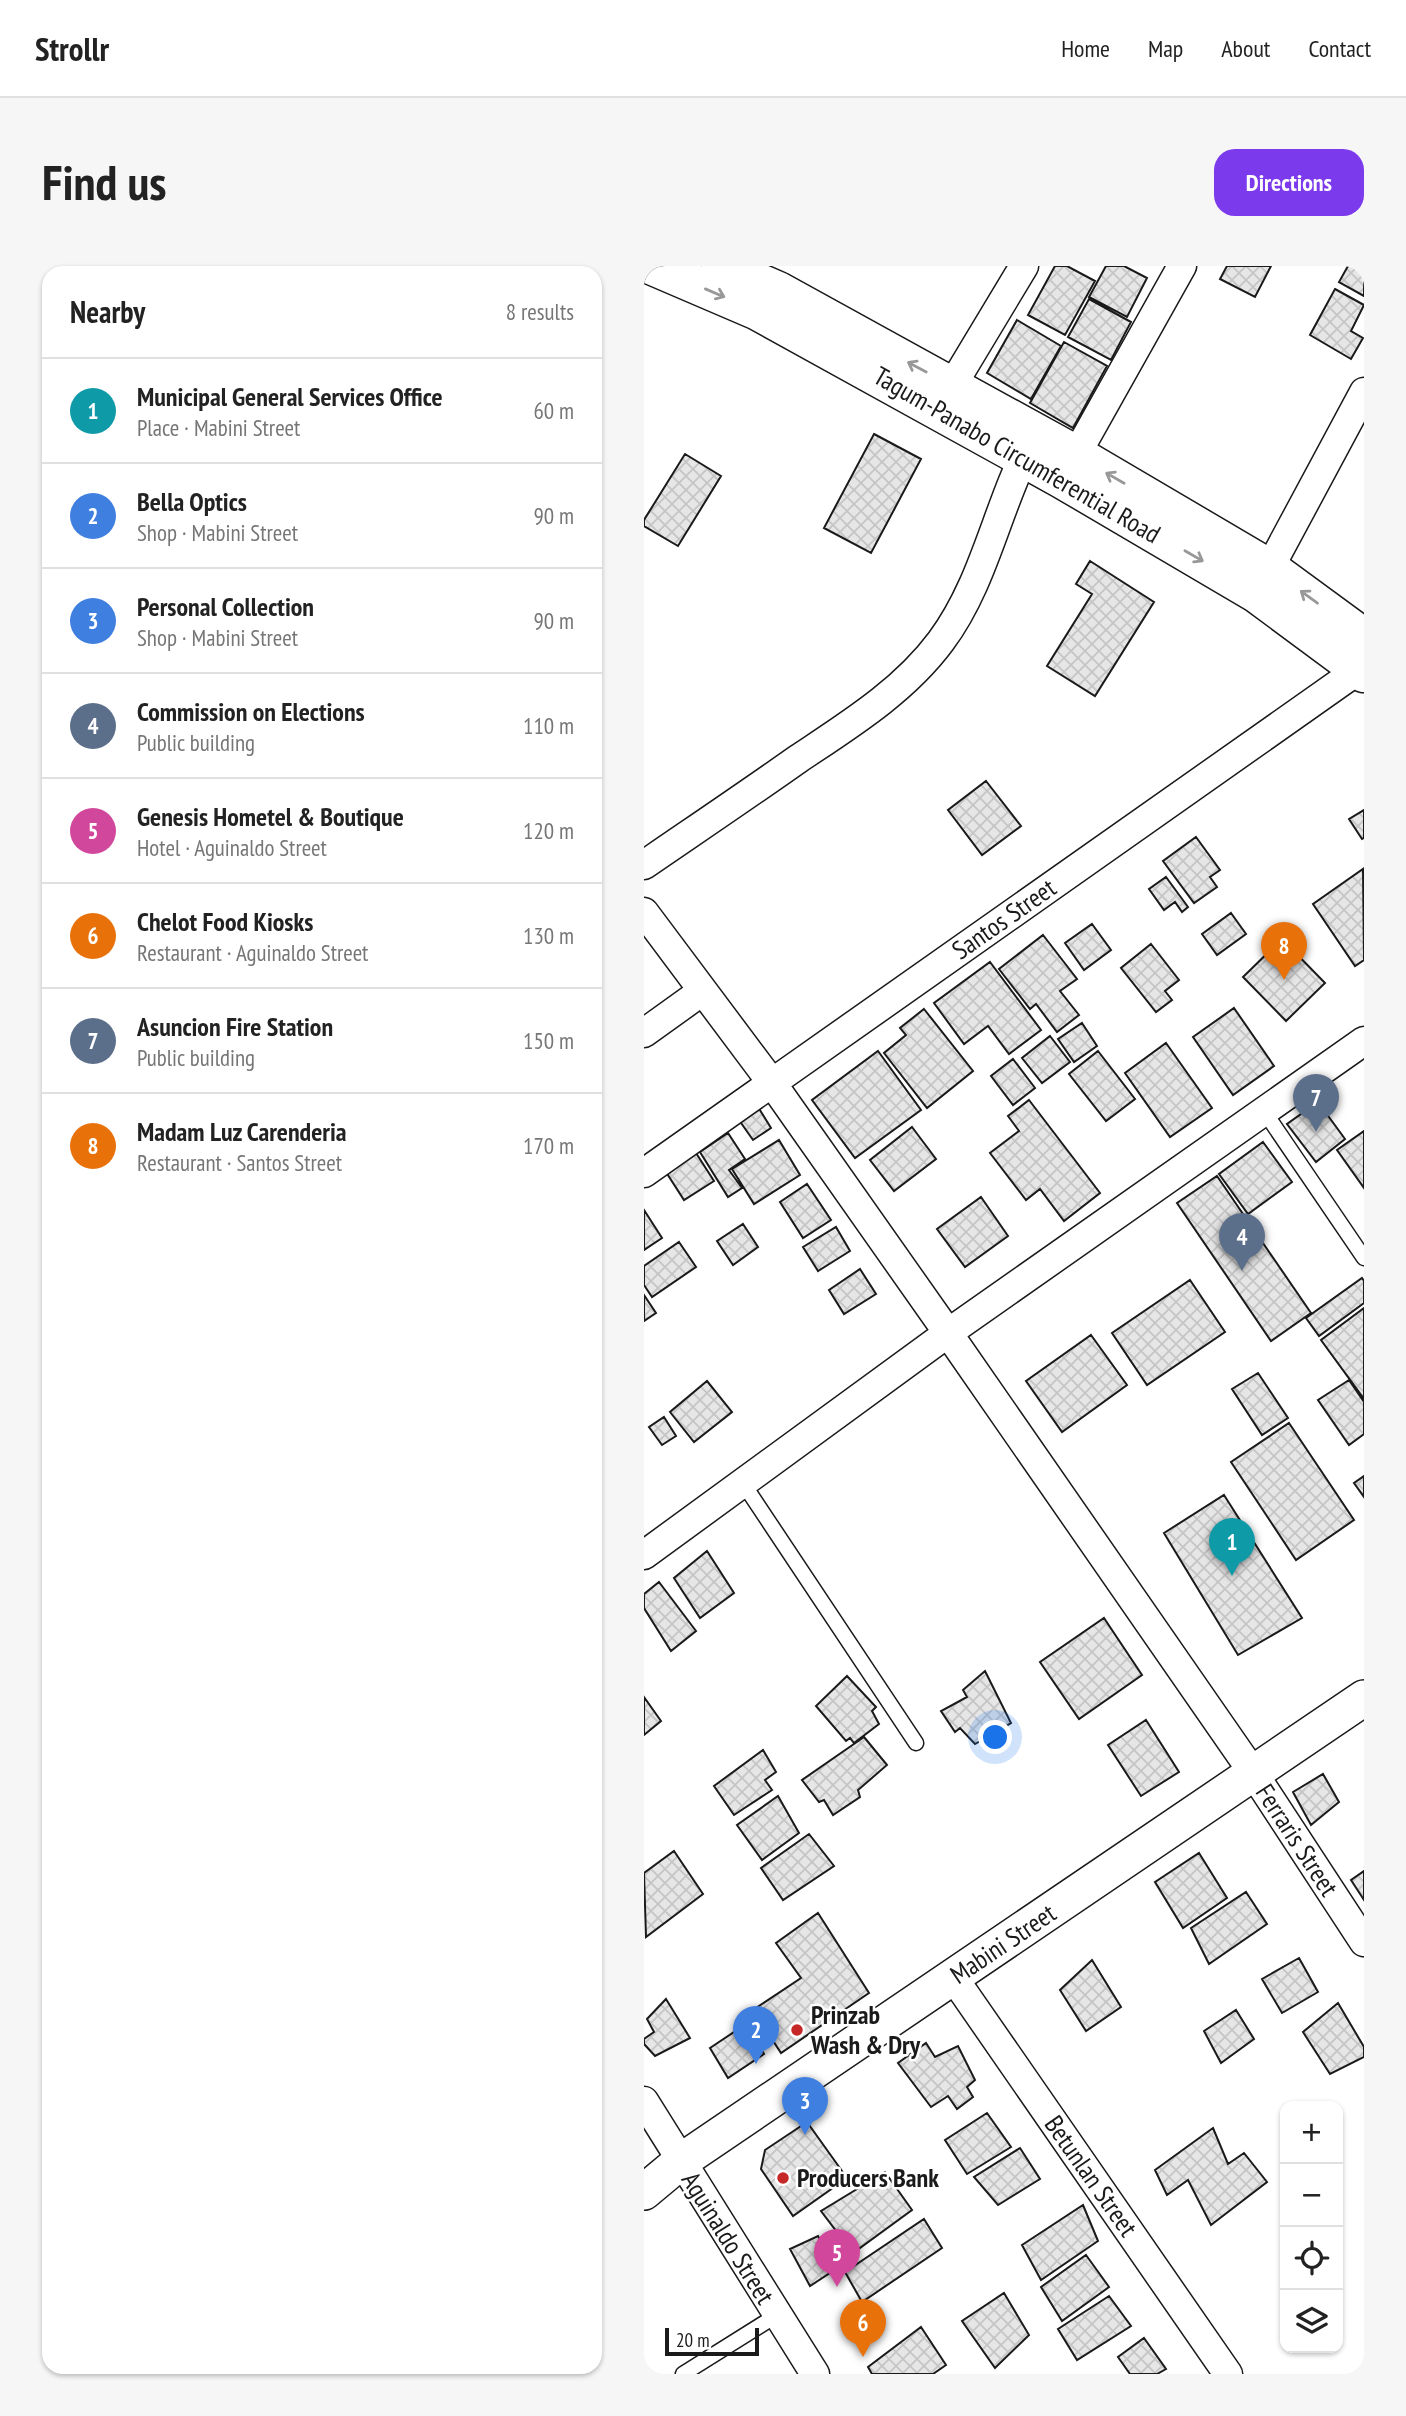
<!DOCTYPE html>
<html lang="en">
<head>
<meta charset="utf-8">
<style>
	:root { --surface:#fff; --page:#f6f6f6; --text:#222; --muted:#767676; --line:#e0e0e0; --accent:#7c3aed }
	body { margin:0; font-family:"PT Sans Narrow",sans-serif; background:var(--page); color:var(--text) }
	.controls { position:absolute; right:21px; bottom:21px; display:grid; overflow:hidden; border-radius:14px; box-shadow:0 2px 5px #0004 }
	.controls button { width:63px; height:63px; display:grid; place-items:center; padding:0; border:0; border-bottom:2px solid var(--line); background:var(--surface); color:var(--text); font:35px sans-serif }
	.scale { position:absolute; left:21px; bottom:18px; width:94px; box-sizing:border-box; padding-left:7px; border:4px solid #1a1a1a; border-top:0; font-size:19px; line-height:24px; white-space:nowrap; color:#1a1a1a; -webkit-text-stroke:5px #fff; paint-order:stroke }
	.you { position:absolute; left:352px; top:1472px; width:24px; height:24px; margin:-18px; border:5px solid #fff; border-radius:50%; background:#1a73e8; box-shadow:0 0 0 10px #1a73e833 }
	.badge { display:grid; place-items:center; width:46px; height:46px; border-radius:50%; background:var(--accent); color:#fff; font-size:23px; font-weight:700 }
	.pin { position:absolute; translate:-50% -58px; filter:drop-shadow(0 2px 4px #0008) }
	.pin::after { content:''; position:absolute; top:37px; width:24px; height:21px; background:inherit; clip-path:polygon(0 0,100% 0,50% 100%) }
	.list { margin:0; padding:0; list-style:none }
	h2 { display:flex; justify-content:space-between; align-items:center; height:91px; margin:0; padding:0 28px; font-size:30px }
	h2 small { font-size:23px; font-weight:400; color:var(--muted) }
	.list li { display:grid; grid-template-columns:46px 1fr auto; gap:21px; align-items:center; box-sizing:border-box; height:105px; padding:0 28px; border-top:2px solid var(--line) }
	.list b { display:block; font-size:26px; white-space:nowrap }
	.list p { margin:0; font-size:23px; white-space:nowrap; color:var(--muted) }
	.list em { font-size:23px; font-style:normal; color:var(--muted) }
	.icon { flex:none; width:38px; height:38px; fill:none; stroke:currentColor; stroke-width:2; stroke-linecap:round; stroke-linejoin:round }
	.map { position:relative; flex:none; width:720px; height:2108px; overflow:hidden; border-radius:21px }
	header { display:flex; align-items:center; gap:42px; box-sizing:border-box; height:98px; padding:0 35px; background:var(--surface); border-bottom:2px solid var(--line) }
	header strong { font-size:33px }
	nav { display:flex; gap:38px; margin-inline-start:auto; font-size:24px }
	.intro { display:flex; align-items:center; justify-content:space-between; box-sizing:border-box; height:168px; padding:0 42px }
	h1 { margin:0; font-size:49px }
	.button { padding:18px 32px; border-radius:21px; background:var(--accent); color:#fff; font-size:24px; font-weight:700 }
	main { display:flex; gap:42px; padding:0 42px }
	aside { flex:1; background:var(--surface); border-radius:21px; box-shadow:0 2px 5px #0004 }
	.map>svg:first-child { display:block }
	.building { fill:url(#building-cross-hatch); stroke:#1a1a1a; stroke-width:2 }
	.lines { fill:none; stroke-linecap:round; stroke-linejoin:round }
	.service-casing { stroke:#1a1a1a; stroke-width:17 }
	.minor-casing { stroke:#1a1a1a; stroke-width:31 }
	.tertiary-casing { stroke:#1a1a1a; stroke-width:38 }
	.trunk-casing { stroke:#1a1a1a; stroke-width:41 }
	.service { stroke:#fff; stroke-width:14 }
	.minor { stroke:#fff; stroke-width:28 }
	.tertiary { stroke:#fff; stroke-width:35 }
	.trunk { stroke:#fff; stroke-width:38 }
	.oneway { stroke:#989898 }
	.poi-dot { fill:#c62828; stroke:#fff; stroke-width:2.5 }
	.labels { text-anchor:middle; stroke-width:5; stroke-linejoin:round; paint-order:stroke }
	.street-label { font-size:26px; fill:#1a1a1a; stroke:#fff }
	.poi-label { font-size:26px; font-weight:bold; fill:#1a1a1a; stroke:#fff; text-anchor:start }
</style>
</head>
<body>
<header>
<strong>Strollr</strong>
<nav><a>Home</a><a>Map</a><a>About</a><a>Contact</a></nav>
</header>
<div class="intro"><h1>Find us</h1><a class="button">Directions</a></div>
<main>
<aside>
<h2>Nearby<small>8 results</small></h2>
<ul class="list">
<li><span class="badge" style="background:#0f9aa8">1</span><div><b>Municipal General Services Office</b><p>Place · Mabini Street</p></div><em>60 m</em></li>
<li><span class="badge" style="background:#3f7fe0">2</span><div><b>Bella Optics</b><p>Shop · Mabini Street</p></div><em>90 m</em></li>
<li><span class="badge" style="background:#3f7fe0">3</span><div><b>Personal Collection</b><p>Shop · Mabini Street</p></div><em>90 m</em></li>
<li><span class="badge" style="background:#5c6f8a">4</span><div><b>Commission on Elections</b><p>Public building</p></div><em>110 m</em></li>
<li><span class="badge" style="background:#d1479c">5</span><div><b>Genesis Hometel &amp; Boutique</b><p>Hotel · Aguinaldo Street</p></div><em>120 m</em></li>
<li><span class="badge" style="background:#e8710a">6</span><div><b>Chelot Food Kiosks</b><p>Restaurant · Aguinaldo Street</p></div><em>130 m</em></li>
<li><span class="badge" style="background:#5c6f8a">7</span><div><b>Asuncion Fire Station</b><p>Public building</p></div><em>150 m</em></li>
<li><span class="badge" style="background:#e8710a">8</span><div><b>Madam Luz Carenderia</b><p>Restaurant · Santos Street</p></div><em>170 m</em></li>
</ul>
</aside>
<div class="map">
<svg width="720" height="2108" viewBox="0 0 720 2108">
	<defs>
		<pattern id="building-cross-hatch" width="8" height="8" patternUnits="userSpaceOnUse" patternTransform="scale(1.75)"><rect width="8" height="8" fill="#e6e6e6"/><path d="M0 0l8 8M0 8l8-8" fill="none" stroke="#c5c5c5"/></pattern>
	</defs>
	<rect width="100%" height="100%" fill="#fff"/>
	<path class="building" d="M 411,0 L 423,0 L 451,15 L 421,69 L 384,49 Z
		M 462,0 L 480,0 L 503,12 L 483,51 L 445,31 Z
		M 583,0 L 627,0 L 611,31 L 576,13 Z
		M 704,0 L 720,0 L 720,30 L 695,16 Z
		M 691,23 L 720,39 L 707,65 L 719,72 L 707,93 L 666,69 Z
		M 445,33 L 487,56 L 467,94 L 424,71 Z
		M 373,54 L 417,80 L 387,133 L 343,107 Z
		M 420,76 L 463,100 L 429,162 L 386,137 Z
		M 230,168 L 277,193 L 227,287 L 180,262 Z
		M 41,188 L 77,210 L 34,280 L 0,260 L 0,254 Z
		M 446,295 L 510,336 L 451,430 L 403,400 L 448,328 L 432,318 Z
		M 342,515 L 377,560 L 338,589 L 304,544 Z
		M 720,544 L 720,572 L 718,573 L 705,553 Z
		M 552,571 L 576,604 L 566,611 L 573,621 L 550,637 L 519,595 Z
		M 719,603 L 720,694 L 711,700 L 669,638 Z
		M 522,611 L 544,641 L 538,646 L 531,636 L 520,644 L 505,623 Z
		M 587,647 L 602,668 L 573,689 L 558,668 Z
		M 448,658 L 467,684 L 440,704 L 421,677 Z
		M 399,669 L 433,713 L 416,725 L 435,749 L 413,766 L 392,738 L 386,743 L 355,703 Z
		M 638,673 L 681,717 L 642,755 L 599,711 Z
		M 507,678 L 535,714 L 521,725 L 528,734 L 512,746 L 477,702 Z
		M 346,696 L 397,764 L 365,788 L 344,760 L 320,778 L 290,737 Z
		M 590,742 L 630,800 L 589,829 L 549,771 Z
		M 280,743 L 329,805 L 283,842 L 240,787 L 262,769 L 256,762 Z
		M 438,757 L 453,780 L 430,796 L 414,773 Z
		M 406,770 L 426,796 L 398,817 L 378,792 Z
		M 522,777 L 568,842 L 526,871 L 481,807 Z
		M 234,785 L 277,844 L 211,892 L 168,834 Z
		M 454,785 L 491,833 L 462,855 L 425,808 Z
		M 369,793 L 391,822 L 369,839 L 347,810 Z
		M 385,834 L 456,927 L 420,955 L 396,923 L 382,934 L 346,887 L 375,865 L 364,850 Z
		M 674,836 L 701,873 L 672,896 L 643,858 Z
		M 114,841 L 127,862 L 109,874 L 95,854 Z
		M 268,861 L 292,893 L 250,925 L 226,894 Z
		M 720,865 L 720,922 L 693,884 Z
		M 84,867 L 101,893 L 85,904 L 98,922 L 84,931 L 56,886 Z
		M 135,874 L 156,909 L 110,938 L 88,903 Z
		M 619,876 L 648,916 L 604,948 L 575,908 Z
		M 52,887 L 70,915 L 40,934 L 22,906 Z
		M 573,910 L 667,1047 L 627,1075 L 533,937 Z
		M 163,918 L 187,954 L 159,972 L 136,936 Z
		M 337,931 L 364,970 L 321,1001 L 293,963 Z
		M 0,944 L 18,972 L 0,984 Z
		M 99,958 L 114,981 L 89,999 L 73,975 Z
		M 192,961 L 206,985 L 174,1005 L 159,981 Z
		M 35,976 L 52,1001 L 8,1031 L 0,1019 L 0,1000 Z
		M 216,1003 L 232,1028 L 200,1048 L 185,1024 Z
		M 718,1012 L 720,1015 L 720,1037 L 675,1070 L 662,1052 Z
		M 546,1014 L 581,1066 L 503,1119 L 468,1067 Z
		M 0,1029 L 12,1047 L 0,1055 Z
		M 720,1042 L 720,1133 L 677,1074 Z
		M 447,1069 L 483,1119 L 418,1166 L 382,1115 Z
		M 614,1107 L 644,1152 L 618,1169 L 588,1123 Z
		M 705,1114 L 720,1136 L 720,1168 L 705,1179 L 674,1134 Z
		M 63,1115 L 88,1146 L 50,1176 L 26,1146 Z
		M 20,1151 L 32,1170 L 18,1179 L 5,1161 Z
		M 645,1157 L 710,1254 L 652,1294 L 587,1196 Z
		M 720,1210 L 720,1231 L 710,1217 Z
		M 580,1229 L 658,1352 L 594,1389 L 520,1267 Z
		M 63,1285 L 90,1327 L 56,1352 L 30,1312 Z
		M 15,1316 L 52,1365 L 27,1385 L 0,1342 L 0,1328 Z
		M 460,1352 L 498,1409 L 435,1453 L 396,1396 Z
		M 341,1405 L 367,1457 L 331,1478 L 316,1462 L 311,1466 L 297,1445 L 323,1431 L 319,1424 Z
		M 203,1410 L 232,1441 L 228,1445 L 235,1458 L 210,1477 L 206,1472 L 202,1475 L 172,1440 Z
		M 0,1431 L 17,1455 L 0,1469 Z
		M 502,1454 L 535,1506 L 497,1530 L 464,1479 Z
		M 220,1471 L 243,1499 L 214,1524 L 216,1531 L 189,1549 L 180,1534 L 175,1536 L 158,1514 Z
		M 119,1484 L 132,1506 L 121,1514 L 128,1524 L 90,1549 L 70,1520 Z
		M 679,1508 L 695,1536 L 667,1559 L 649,1526 Z
		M 134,1530 L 155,1567 L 118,1594 L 93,1559 Z
		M 165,1568 L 190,1600 L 139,1634 L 117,1602 Z
		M 30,1585 L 59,1628 L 2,1671 L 0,1607 Z
		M 555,1587 L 583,1632 L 539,1662 L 511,1616 Z
		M 720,1605 L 720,1634 L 707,1614 Z
		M 602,1626 L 623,1658 L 565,1698 L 547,1662 Z
		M 174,1647 L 225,1727 L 137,1787 L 109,1744 L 157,1712 L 132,1677 Z
		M 655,1692 L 674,1726 L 638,1747 L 618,1713 Z
		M 448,1694 L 477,1741 L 442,1765 L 416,1724 Z
		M 22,1733 L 46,1772 L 11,1790 L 0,1778 L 0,1773 L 10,1766 L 3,1753 Z
		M 694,1737 L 720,1781 L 720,1791 L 686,1808 L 659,1766 Z
		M 592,1744 L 610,1773 L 577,1797 L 560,1765 Z
		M 102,1758 L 120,1788 L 84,1812 L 66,1782 Z
		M 282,1777 L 291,1791 L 314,1780 L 331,1814 L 323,1821 L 329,1831 L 313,1843 L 304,1830 L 287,1841 L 254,1797 Z
		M 343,1847 L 367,1881 L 323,1908 L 301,1874 Z
		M 163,1856 L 203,1912 L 149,1950 L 117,1903 L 121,1884 Z
		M 569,1862 L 584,1898 L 600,1887 L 623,1916 L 567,1959 L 544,1914 L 523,1929 L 511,1904 Z
		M 376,1882 L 396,1913 L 354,1939 L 330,1911 Z
		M 241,1906 L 268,1944 L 209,1987 L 177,1945 Z
		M 439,1939 L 454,1975 L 397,2014 L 378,1979 Z
		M 280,1953 L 298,1982 L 218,2036 L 201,2006 Z
		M 174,1970 L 192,2003 L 166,2020 L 146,1983 Z
		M 442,1989 L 465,2021 L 418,2055 L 397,2021 Z
		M 360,2027 L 385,2069 L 351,2102 L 318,2055 Z
		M 465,2030 L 487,2060 L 433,2094 L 414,2063 Z
		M 277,2061 L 302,2099 L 289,2108 L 228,2108 L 224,2101 Z
		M 500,2072 L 522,2103 L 513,2108 L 486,2108 L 474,2091 Z"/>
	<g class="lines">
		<g class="service-casing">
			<path id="service" d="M 620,845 L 720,992
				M 99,1217 L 272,1477
				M 39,2108 L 133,2049"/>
		</g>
		<g class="minor-casing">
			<path id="minor" d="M 297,138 L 380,0
				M 423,205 L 538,0
				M 617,318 L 720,126
				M 0,599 C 51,564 103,529 154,493 C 205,459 260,425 297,375 C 341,316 353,240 387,176
				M 0,646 L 128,817 L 304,1067 L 610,1508 L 720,1676
				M 0,767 L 57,726
				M 0,907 L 720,400
				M 0,1289 L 304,1067 L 720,775
				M 309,1711 L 584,2108
				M 0,1835 L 171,2108"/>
		</g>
		<g class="tertiary-casing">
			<path id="tertiary" d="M 0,1926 L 36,1896 L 720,1432"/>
		</g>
		<g class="trunk-casing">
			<path id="trunk" d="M 9,0 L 114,45 L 418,213 L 612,327 L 720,407
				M 77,0 L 134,25 L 432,189 L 626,303 L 720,372"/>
		</g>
		<use href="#service" class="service"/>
		<use href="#minor" class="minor"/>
		<use href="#tertiary" class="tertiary"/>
		<use href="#trunk" class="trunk"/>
	</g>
	<defs><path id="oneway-shaft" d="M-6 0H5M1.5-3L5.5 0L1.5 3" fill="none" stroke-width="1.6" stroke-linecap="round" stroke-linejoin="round" transform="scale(1.75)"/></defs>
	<g class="oneway">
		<use href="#oneway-shaft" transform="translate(71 27) rotate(23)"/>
		<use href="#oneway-shaft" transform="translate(273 101) rotate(-152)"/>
		<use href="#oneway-shaft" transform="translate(471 212) rotate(-150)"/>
		<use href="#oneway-shaft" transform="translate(550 290) rotate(30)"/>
		<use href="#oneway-shaft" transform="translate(665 331) rotate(-144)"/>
	</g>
	<g class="poi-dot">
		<circle cx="153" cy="1764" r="7"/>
		<circle cx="139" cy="1912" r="7"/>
	</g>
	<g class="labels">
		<g class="street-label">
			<text transform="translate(373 189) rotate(30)" y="9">Tagum-Panabo Circumferential Road</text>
			<text transform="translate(360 653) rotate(-35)" y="9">Santos Street</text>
			<text transform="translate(653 1574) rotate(57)" y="9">Ferraris Street</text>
			<text transform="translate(359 1678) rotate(-34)" y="9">Mabini Street</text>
			<text transform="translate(447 1910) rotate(55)" y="9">Betunlan Street</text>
			<text transform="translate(84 1972) rotate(58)" y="9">Aguinaldo Street</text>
		</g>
		<g class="poi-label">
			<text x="167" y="1758">Prinzab<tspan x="167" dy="30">Wash &amp; Dry</tspan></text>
			<text x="153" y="1921">Producers Bank</text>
		</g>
	</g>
</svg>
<div class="controls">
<button>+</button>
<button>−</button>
<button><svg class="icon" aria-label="locate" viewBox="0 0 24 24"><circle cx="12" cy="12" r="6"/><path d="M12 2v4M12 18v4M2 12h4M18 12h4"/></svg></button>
<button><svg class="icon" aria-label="layers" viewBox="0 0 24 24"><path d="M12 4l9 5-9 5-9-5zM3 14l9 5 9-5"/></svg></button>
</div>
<div class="scale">20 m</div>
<div class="you"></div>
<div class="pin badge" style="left:588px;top:1310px;background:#0f9aa8">1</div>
<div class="pin badge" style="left:112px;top:1798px;background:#3f7fe0">2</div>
<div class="pin badge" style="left:161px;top:1869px;background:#3f7fe0">3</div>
<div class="pin badge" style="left:598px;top:1005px;background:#5c6f8a">4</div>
<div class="pin badge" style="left:193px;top:2021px;background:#d1479c">5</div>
<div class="pin badge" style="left:219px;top:2091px;background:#e8710a">6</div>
<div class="pin badge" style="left:672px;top:866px;background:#5c6f8a">7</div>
<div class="pin badge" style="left:640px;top:714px;background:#e8710a">8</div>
</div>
</main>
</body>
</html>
